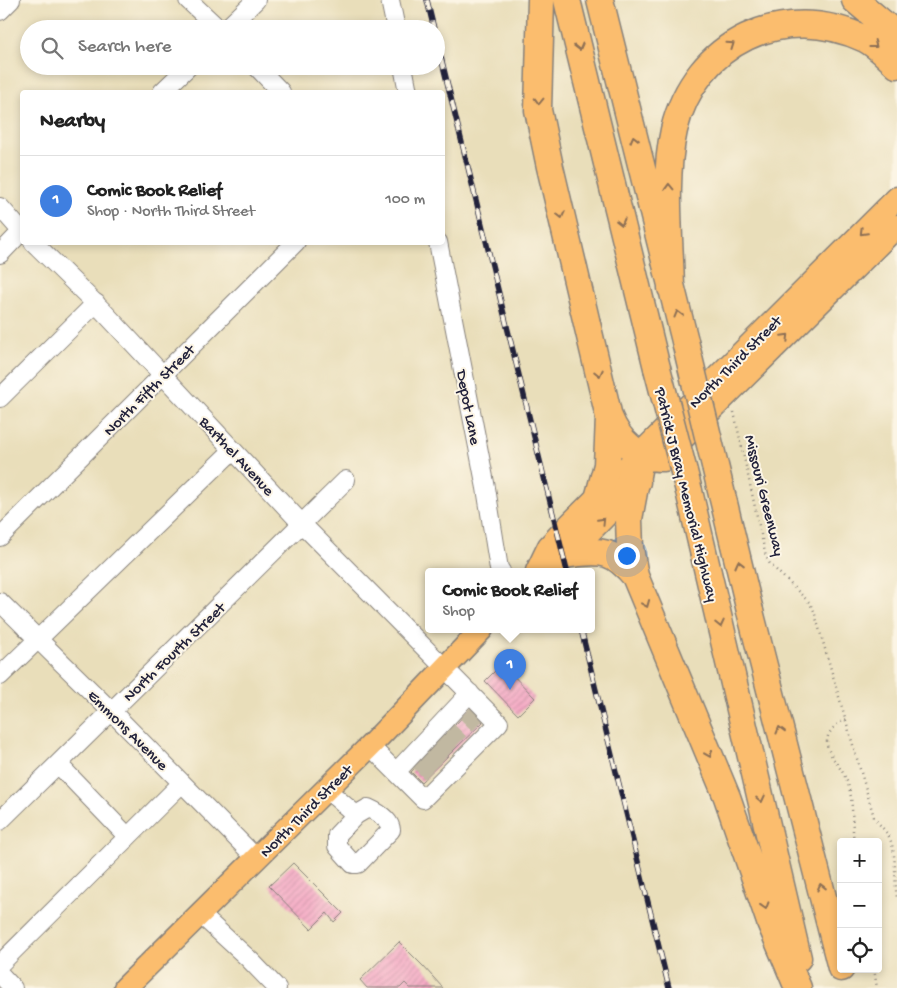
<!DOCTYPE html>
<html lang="en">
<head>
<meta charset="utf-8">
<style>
	:root { --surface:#fff; --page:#f6f6f6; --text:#222; --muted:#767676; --line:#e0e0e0; --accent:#ea580c }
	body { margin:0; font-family:"Gochi Hand",sans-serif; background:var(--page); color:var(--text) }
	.controls { position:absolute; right:15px; bottom:15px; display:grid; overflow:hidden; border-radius:5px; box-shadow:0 2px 8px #0003 }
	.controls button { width:45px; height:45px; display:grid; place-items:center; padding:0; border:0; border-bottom:1px solid var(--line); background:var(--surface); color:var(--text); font:25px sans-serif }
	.you { position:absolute; left:626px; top:555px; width:18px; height:18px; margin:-12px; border:4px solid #fff; border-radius:50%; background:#1a73e8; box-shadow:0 0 0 8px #1a73e833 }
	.badge { display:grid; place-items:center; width:32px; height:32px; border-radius:50%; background:var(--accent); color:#fff; font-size:16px; font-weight:700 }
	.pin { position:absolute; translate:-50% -41px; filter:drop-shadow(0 1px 2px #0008) }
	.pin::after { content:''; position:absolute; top:26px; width:18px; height:15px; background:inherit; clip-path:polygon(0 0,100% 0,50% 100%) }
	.popup { position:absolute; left:425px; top:568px; width:170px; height:65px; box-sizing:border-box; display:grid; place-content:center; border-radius:5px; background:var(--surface); filter:drop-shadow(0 1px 4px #0005); font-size:16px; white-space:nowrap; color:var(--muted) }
	.popup b { font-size:19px; color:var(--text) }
	.popup::after { content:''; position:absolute; left:50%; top:100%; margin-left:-10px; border:10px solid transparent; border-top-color:var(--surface) }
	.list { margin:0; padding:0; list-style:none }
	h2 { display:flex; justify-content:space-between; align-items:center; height:65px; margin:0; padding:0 20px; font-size:21px }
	h2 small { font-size:16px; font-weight:400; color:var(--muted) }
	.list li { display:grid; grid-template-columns:32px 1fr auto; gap:15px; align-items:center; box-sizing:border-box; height:90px; padding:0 20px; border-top:1px solid var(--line) }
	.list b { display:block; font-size:19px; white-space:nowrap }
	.list p { margin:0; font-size:16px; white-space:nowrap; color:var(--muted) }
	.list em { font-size:16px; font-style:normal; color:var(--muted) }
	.icon { flex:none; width:28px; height:28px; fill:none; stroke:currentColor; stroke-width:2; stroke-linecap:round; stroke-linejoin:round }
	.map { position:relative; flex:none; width:897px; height:988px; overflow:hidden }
	.search { position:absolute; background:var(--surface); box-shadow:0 2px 8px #0003; left:20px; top:20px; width:425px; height:55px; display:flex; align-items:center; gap:12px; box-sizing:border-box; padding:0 18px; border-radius:28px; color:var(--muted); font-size:19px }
	.panel { position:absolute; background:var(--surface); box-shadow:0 2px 8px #0003; left:20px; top:90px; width:425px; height:155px; border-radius:5px }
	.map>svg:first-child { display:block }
	.building { fill:url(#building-hatch) }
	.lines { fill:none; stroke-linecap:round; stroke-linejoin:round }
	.minor-tunnel { stroke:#c1b8a1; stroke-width:18; stroke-dasharray:18 9; stroke-linecap:butt }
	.minor-casing { stroke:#86807a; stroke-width:20 }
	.major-casing { stroke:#86807a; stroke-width:25 }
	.highway-casing { stroke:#86807a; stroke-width:29 }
	.path { stroke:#86807a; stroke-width:2.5; stroke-dasharray:1 4; stroke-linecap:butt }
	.minor { stroke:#fff; stroke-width:18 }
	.major { stroke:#fbbd6e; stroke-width:22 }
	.highway { stroke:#fbbd6e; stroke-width:26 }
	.rail-casing { stroke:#22223b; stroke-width:5.5 }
	.rail { stroke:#fcf5e5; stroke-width:4; stroke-dasharray:11; stroke-linecap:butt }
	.highway-bridge-casing { stroke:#86807a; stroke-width:29; stroke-linecap:butt }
	.highway-bridge { stroke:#fbbd6e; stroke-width:26 }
	.oneway { stroke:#8e7054 }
	.labels { text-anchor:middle; stroke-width:4; stroke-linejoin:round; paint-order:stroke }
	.street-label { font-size:16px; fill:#22223b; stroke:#fcf5e5 }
</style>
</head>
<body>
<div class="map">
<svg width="897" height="988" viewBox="0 0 897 988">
	<defs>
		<pattern id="building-hatch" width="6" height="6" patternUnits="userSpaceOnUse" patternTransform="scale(1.25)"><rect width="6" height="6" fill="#f49fc0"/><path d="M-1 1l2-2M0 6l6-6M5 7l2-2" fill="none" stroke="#c5819d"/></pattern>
	</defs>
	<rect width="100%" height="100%" fill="#fcf5e5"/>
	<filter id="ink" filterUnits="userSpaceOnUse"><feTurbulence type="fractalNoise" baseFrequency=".02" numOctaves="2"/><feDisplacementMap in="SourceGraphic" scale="10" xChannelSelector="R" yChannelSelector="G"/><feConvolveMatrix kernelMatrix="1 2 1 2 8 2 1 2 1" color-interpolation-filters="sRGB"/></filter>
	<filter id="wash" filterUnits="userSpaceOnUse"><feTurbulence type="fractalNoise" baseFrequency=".0096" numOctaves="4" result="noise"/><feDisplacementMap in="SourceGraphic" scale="20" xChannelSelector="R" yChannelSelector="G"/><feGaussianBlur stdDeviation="1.12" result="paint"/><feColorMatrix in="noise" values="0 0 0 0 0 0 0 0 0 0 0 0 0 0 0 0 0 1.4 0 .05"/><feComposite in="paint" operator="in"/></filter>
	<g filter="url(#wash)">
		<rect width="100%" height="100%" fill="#e9deba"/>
		<g id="blocks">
			<path class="building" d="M 502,664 L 535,698 L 518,715 L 485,681 Z
				M 470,709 L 483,722 L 421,782 L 411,772 Z
				M 293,863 L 343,913 L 334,922 L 327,913 L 311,929 L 269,886 Z
				M 399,942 L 423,966 L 443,988 L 410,988 L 405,983 L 400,988 L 367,988 L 360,980 Z"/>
		</g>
	</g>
	<g filter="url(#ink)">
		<use href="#blocks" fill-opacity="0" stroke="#86807a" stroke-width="1"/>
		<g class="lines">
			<path class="minor-tunnel" d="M 466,712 L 479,725
				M 447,730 L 461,744
				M 438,740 L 451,753
				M 427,751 L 440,764
				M 418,760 L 431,773"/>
			<g class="minor-casing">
				<path id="minor" d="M 188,0 L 219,29
					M 390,0 L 396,29
					M 0,11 L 11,0
					M 226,29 L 256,0
					M 256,66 L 281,92
					M 403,66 L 408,92
					M 162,92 L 189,66
					M 0,207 L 22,232
					M 33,242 L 103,311 L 302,524 L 499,723 L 423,799 L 370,746
					M 438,242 L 486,488 L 499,569 L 501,571
					M 0,254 L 22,231
					M 0,398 L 96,303
					M 0,537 L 296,242
					M 0,602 L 111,711 L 256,858
					M 0,676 L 233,450
					M 58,764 L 127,836
					M 396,772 L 470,693
					M 326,789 L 356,815 L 368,808 C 377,812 390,819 391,830 L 358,864 L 353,864 L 337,846 L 337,835 L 356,815
					M 0,821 L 346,480
					M 200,914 L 250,960 L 277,988
					M 0,964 L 182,783
					M 0,974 L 13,988"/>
			</g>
			<g class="major-casing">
				<path id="major" d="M 665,456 L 897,226
					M 537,571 L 549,546 L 565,529 L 897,198
					M 541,571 L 559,563 L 639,482
					M 125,988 L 370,746 L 482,629"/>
			</g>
			<g class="highway-casing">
				<path id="highway" d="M 541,0 L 538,110 L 550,167 L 609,417 C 619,441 637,459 664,458
					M 567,0 L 657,368
					M 600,0 L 685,341
					M 855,0 L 897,35
					M 671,288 C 670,238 663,179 674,130 C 695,42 783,0 865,39 C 877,45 887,56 897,65
					M 641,454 L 629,519 L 630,548 L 635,576 L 727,797 L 770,922 L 798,988
					M 689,491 L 798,958
					M 599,495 L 607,465 L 609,417
					M 570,554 C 603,550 613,550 635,576
					M 750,611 L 841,968"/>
			</g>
			<path class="path" d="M 734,412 L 766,557 L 770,564 L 809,602 L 814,611 L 874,817 C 879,825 886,830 890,839 C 897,856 894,879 897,898
				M 846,719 C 837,724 827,731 827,742 C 827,753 838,764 843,773 C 855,793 851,819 854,842
				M 874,969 L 877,988"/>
			<use href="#minor" class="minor"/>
			<use href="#major" class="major"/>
			<use href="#highway" class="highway"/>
			<g class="rail-casing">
				<path id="rail" d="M 427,0 L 434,29
					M 436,37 L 567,571
					M 581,629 L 669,988"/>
			</g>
			<use href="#rail" class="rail"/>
			<g class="highway-bridge-casing">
				<path id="highway-bridge" d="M 685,341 L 750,611
					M 657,368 L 689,491"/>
			</g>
			<use href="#highway-bridge" class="highway-bridge"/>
		</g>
		<defs><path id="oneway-chevron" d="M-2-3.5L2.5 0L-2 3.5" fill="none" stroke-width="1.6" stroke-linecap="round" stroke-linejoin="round" transform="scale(1.25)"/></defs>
		<g class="oneway">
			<use href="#oneway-chevron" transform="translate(731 45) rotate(-35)"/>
			<use href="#oneway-chevron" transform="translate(874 45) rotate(37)"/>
			<use href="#oneway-chevron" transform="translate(579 47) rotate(76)"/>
			<use href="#oneway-chevron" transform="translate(539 101) rotate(92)"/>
			<use href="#oneway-chevron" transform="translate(634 139) rotate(-104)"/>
			<use href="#oneway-chevron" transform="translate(669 187) rotate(-92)"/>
			<use href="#oneway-chevron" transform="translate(561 215) rotate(77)"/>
			<use href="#oneway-chevron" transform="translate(621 222) rotate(76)"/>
			<use href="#oneway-chevron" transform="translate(863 232) rotate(135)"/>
			<use href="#oneway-chevron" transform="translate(678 314) rotate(-105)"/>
			<use href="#oneway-chevron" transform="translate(786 337) rotate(-45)"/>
			<use href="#oneway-chevron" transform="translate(599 373) rotate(77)"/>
			<use href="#oneway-chevron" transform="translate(602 521) rotate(-46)"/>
			<use href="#oneway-chevron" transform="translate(739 564) rotate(-104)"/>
			<use href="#oneway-chevron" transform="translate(646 604) rotate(68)"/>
			<use href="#oneway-chevron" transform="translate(720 624) rotate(77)"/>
			<use href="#oneway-chevron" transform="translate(780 730) rotate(-105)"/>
			<use href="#oneway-chevron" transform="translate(709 754) rotate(68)"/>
			<use href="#oneway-chevron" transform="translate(761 799) rotate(77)"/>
			<use href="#oneway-chevron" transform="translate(821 887) rotate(-104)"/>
			<use href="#oneway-chevron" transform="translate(765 906) rotate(73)"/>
		</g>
	</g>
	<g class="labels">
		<g class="street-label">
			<text transform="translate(734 361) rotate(-45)" y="6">North Third Street</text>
			<text transform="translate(148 389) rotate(-45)" y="6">North Fifth Street</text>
			<text transform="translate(470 407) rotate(79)" y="6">Depot Lane</text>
			<text transform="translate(238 455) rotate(47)" y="6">Barthel Avenue</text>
			<text transform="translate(688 494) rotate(76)" y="6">Patrick J Bray Memorial Highway</text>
			<text transform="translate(766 495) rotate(76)" y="6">Missouri Greenway</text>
			<text transform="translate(173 651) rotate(-44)" y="6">North Fourth Street</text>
			<text transform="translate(129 729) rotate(45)" y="6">Emmons Avenue</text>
			<text transform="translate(305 810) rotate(-45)" y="6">North Third Street</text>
		</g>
	</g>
</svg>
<div class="controls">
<button>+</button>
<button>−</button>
<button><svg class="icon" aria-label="locate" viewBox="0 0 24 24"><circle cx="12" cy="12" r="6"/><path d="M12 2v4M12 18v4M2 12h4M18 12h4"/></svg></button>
</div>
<div class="you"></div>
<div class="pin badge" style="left:510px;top:690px;background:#3f7fe0">1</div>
<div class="popup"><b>Comic Book Relief</b>Shop</div>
<div class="search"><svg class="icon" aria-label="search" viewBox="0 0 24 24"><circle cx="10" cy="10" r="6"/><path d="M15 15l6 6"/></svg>Search here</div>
<section class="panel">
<h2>Nearby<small></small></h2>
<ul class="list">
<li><span class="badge" style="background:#3f7fe0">1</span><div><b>Comic Book Relief</b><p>Shop · North Third Street</p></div><em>100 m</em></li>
</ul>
</section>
</div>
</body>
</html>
